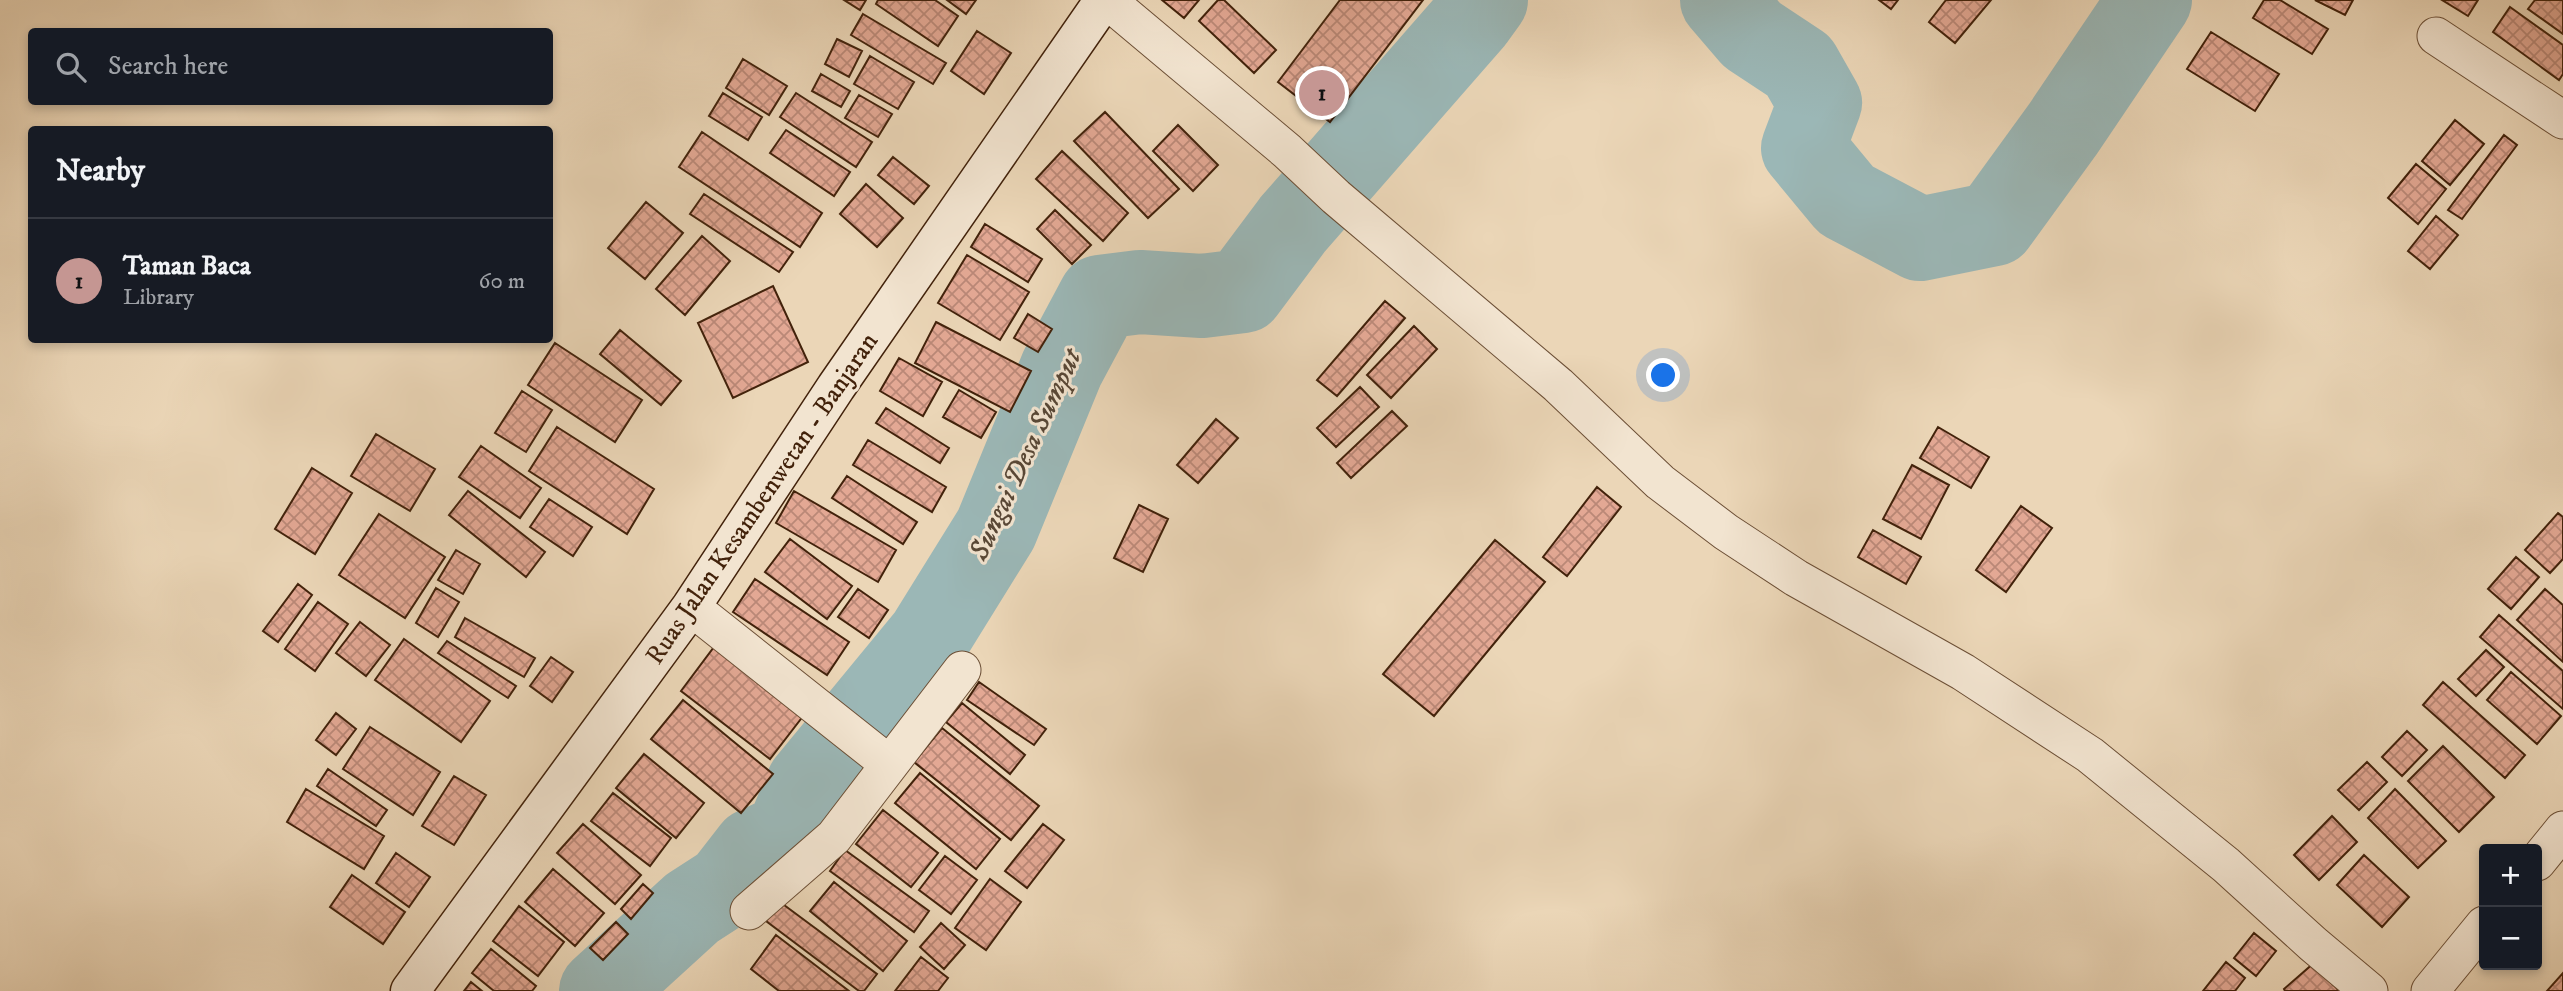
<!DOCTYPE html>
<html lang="en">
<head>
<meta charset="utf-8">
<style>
	:root { --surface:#171b24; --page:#20242c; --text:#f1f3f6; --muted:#9ea1a6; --line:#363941; --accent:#c59692 }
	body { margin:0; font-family:"IM FELL DW Pica",serif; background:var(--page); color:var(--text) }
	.controls { position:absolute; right:21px; bottom:21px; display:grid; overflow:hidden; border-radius:7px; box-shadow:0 4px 10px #0003 }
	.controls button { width:63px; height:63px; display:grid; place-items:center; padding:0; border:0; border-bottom:2px solid var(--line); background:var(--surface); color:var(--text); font:35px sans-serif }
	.you { position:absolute; left:1664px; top:376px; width:24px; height:24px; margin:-18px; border:5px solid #fff; border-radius:50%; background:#1a73e8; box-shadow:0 0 0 10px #1a73e833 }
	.badge { display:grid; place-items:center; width:46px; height:46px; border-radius:50%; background:var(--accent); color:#111; font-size:23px; font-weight:700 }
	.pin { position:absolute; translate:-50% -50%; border:4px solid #fff; box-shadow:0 2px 7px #0006 }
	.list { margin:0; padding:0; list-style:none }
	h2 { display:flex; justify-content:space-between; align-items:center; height:91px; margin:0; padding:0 28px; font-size:30px }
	h2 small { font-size:23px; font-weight:400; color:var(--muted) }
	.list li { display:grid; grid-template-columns:46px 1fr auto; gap:21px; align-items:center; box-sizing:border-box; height:126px; padding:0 28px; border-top:2px solid var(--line) }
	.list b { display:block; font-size:26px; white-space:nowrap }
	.list p { margin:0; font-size:23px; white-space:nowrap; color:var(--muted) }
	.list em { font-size:23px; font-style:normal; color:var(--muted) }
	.icon { flex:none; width:38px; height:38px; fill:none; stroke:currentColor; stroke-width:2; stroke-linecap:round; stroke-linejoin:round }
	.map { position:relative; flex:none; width:2563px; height:991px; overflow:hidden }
	.search { position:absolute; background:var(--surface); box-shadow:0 4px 10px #0003; left:28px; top:28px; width:525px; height:77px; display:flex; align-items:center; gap:18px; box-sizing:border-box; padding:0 24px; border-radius:7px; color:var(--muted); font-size:26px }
	.panel { position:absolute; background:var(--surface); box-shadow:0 4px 10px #0003; left:28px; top:126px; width:525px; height:217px; border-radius:7px }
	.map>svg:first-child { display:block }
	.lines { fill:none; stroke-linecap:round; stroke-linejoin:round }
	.river { stroke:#9bb7b6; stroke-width:84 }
	.building { fill:url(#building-cross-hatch); stroke:#42220b; stroke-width:2 }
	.minor-casing { stroke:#6c4f36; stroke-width:39 }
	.secondary-casing { stroke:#42220b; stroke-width:41 }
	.minor { stroke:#f2e4d0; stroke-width:37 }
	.secondary { stroke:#f2e4d0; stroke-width:38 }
	.labels { text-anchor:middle; stroke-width:6; stroke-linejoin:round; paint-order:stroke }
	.street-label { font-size:26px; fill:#42220b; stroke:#f2e4d0 }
	.water-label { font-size:28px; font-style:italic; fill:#584736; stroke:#f2e4d0 }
</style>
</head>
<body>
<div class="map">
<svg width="2563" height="991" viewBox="0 0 2563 991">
	<defs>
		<pattern id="building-cross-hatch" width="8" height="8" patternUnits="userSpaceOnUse" patternTransform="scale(1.75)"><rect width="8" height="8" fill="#e3a894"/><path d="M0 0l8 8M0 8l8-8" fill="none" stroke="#ba8877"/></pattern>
	</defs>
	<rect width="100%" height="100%" fill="#ebd6b7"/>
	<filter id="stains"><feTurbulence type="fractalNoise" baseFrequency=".00286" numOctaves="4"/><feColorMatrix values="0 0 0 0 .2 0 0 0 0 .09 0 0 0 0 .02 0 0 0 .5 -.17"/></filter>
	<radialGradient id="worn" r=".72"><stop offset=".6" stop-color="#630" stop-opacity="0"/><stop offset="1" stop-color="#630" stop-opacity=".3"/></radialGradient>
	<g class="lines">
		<path class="river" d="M 1722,0 L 1752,35 L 1799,66 L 1820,103 L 1803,148 L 1846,200 L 1920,239 L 1994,224 L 2063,129 L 2150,0
			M 601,991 L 692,908 L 726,886 L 754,850 L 787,835 L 808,784 L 929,637 L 996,529 L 1062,368 L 1100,297 L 1140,292 L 1202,296 L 1243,291 L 1293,224 L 1473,18 L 1486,0"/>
	</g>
	<path class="building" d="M 844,0 L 866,0 L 860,10 Z
		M 878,0 L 935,0 L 958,16 L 938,46 L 876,4 Z
		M 947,0 L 976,0 L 966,14 Z
		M 1162,0 L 1199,0 L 1184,18 Z
		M 1218,0 L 1224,0 L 1276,50 L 1254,73 L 1199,21 Z
		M 1340,0 L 1423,0 L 1330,122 L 1278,82 Z
		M 1879,0 L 1898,0 L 1891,9 Z
		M 1946,0 L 1991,0 L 1955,43 L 1929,22 Z
		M 2264,0 L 2280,0 L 2328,29 L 2312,54 L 2253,18 Z
		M 2315,0 L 2353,0 L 2345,15 Z
		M 2442,0 L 2478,0 L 2468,16 Z
		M 2535,0 L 2563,0 L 2563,34 L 2528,9 Z
		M 2510,7 L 2563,45 L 2563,74 L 2559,80 L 2493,32 Z
		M 863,14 L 946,63 L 933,84 L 851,35 Z
		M 977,31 L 1011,53 L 984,94 L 951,71 Z
		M 2211,32 L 2279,74 L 2255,111 L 2187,69 Z
		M 837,39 L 862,51 L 849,77 L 825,64 Z
		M 870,56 L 914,82 L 898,109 L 854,84 Z
		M 743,59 L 787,86 L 769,115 L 726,88 Z
		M 821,74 L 850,91 L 841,107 L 812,91 Z
		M 723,93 L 762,117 L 748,140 L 709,116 Z
		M 796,93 L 872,142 L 856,167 L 780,117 Z
		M 859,95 L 892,114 L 878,137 L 845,118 Z
		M 1105,112 L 1179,189 L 1148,218 L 1074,141 Z
		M 2455,120 L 2484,144 L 2450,185 L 2422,161 Z
		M 1178,125 L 1218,165 L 1193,191 L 1153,151 Z
		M 786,130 L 850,172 L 834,196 L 770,153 Z
		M 702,132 L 822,213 L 800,247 L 679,167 Z
		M 2504,135 L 2517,145 L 2462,219 L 2448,210 Z
		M 1062,151 L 1128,213 L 1103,241 L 1036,179 Z
		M 893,157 L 929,186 L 914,204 L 878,175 Z
		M 2416,164 L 2446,189 L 2418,224 L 2388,198 Z
		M 866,184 L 903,218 L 877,247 L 840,214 Z
		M 704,194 L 793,252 L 779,272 L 690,214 Z
		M 646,202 L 683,233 L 645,279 L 608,248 Z
		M 1055,210 L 1091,245 L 1072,264 L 1037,229 Z
		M 2436,216 L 2458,235 L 2430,269 L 2408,251 Z
		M 985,224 L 1042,259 L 1028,282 L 971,247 Z
		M 702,236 L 730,261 L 685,315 L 656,289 Z
		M 967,255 L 1029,292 L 1000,340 L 938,303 Z
		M 773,286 L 808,362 L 733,398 L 698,323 Z
		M 1385,301 L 1405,318 L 1337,396 L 1317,380 Z
		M 1028,314 L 1052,329 L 1038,352 L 1014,338 Z
		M 936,322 L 1031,371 L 1010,412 L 915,363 Z
		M 1414,326 L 1437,349 L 1391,398 L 1367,375 Z
		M 620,330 L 681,381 L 661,405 L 600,354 Z
		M 555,343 L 642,400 L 615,442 L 528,385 Z
		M 899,358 L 942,382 L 923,416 L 880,391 Z
		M 1360,387 L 1379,407 L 1336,447 L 1317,428 Z
		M 959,390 L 996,412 L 981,438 L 943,417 Z
		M 522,391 L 552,410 L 526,452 L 495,433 Z
		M 886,408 L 949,448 L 940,463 L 876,423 Z
		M 1392,411 L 1407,426 L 1351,478 L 1337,463 Z
		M 1216,419 L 1238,438 L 1198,483 L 1177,465 Z
		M 557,427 L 654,489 L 627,534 L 529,471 Z
		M 1938,427 L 1989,457 L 1971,488 L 1920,458 Z
		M 376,434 L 435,469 L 410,511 L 351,476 Z
		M 868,440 L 946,487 L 932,512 L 853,465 Z
		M 481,446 L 541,488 L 520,518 L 459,477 Z
		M 1912,465 L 1949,485 L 1921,539 L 1883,519 Z
		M 312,468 L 352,493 L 315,554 L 275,529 Z
		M 847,476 L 917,522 L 903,544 L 832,498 Z
		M 1597,487 L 1621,507 L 1567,576 L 1543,557 Z
		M 468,491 L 545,552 L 526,577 L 449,515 Z
		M 794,491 L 896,550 L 878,582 L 776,523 Z
		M 549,499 L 592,527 L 573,556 L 530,527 Z
		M 1139,505 L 1168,519 L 1143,572 L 1114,558 Z
		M 2021,506 L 2052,528 L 2006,592 L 1976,570 Z
		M 2558,513 L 2563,517 L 2563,559 L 2550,573 L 2525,550 Z
		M 379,514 L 445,557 L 405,618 L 339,575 Z
		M 1873,530 L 1921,557 L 1906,584 L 1858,557 Z
		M 790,539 L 852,586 L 827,619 L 765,572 Z
		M 1495,540 L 1545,582 L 1434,716 L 1383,674 Z
		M 456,550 L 480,564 L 463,594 L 438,580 Z
		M 2516,557 L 2539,577 L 2511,609 L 2488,589 Z
		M 755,579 L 849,642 L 827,675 L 733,612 Z
		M 298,584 L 312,595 L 278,642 L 263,631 Z
		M 436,588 L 459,602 L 438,637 L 416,623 Z
		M 858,589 L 888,610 L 869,638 L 838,617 Z
		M 2545,589 L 2563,605 L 2563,662 L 2517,620 Z
		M 318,602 L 348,624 L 315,671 L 285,649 Z
		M 2499,615 L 2563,671 L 2563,709 L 2480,637 Z
		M 465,618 L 535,658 L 524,677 L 455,637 Z
		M 360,622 L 390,645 L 366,676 L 336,653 Z
		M 404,639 L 490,701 L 461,742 L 375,680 Z
		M 447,641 L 516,686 L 508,698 L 438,653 Z
		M 717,643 L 807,711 L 770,759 L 681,691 Z
		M 2486,650 L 2504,667 L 2476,696 L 2458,679 Z
		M 551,657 L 573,672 L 552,702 L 530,686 Z
		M 2511,672 L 2561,716 L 2537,744 L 2487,700 Z
		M 979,682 L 1046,729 L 1034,745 L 967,700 Z
		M 2443,682 L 2525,755 L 2505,778 L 2423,705 Z
		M 683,700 L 773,774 L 741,813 L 651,739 Z
		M 962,703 L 1025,755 L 1010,774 L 946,722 Z
		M 336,713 L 356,729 L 336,755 L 316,740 Z
		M 370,727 L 440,772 L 413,815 L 343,769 Z
		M 942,728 L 1039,806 L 1011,840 L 914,762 Z
		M 2407,731 L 2427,750 L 2402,776 L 2382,757 Z
		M 2443,746 L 2494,797 L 2459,832 L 2408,781 Z
		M 644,754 L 704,803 L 676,838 L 616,788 Z
		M 2367,762 L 2387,782 L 2359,810 L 2338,790 Z
		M 328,769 L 387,810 L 376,826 L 317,786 Z
		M 920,773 L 1000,839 L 976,869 L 895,803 Z
		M 454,776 L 486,795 L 454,845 L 422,826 Z
		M 306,789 L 384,836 L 364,869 L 287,822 Z
		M 2395,789 L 2446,841 L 2418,868 L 2368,818 Z
		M 613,793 L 671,838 L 650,866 L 591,821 Z
		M 883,810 L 938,853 L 911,887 L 856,844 Z
		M 2332,816 L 2357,842 L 2319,880 L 2294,855 Z
		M 583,824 L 641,875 L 615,904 L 557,853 Z
		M 1043,824 L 1064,840 L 1027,888 L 1005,871 Z
		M 845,850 L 929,911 L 914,932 L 830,871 Z
		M 396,853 L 430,877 L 409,907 L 376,883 Z
		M 2364,855 L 2409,897 L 2382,927 L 2337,885 Z
		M 945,856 L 977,880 L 951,914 L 919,890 Z
		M 553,869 L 604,913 L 575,946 L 525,902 Z
		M 352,875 L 405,912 L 383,944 L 330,907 Z
		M 990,879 L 1021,902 L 986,950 L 955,928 Z
		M 834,882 L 907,941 L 883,971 L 810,911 Z
		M 643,884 L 653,893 L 631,919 L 621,909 Z
		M 780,902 L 877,974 L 864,991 L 859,991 L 766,921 Z
		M 519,906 L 564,942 L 538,976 L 493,941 Z
		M 616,922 L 628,934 L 603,960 L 590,948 Z
		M 941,923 L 965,945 L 944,969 L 920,947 Z
		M 2254,933 L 2276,951 L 2256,976 L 2234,958 Z
		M 776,935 L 849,991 L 779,991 L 751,969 Z
		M 491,949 L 536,986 L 532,991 L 494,991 L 472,973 Z
		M 921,957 L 948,978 L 938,991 L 895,991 Z
		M 2226,962 L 2245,978 L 2235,991 L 2203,991 Z
		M 2315,962 L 2339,991 L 2285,991 L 2284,989 Z
		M 2563,973 L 2563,991 L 2547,991 Z
		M 471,982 L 482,991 L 464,991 Z"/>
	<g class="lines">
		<g class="minor-casing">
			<path id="minor" d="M 1107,0 L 1287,151 L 1336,197 L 1558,385 L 1660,482 L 1726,532 L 1796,578 L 1963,672 L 2090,755 L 2226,865 L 2313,944 L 2369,991
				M 2436,36 L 2563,120
				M 691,607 L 889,764
				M 2537,862 L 2563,830
				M 749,911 L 834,837 L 962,670
				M 2430,991 L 2484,925"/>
		</g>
		<g class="secondary-casing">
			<path id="secondary" d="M 410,991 L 691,607 L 836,387 L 1104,0"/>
		</g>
		<use href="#minor" class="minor"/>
		<use href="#secondary" class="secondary"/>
	</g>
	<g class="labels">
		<g class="street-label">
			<text transform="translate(761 498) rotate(-56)" y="9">Ruas Jalan Kesambenwetan - Banjaran</text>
		</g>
		<g class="water-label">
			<text transform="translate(1024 454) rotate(-65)" y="10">Sungai Desa Sumput</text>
		</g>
	</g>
	<rect width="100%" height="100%" filter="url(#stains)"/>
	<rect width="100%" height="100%" fill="url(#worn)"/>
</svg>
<div class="controls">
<button>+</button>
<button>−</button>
</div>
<div class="you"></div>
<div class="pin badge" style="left:1322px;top:93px">1</div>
<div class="search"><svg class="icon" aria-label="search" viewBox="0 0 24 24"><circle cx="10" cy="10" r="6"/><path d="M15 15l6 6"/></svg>Search here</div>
<section class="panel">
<h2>Nearby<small></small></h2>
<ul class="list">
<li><span class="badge">1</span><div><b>Taman Baca</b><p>Library</p></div><em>60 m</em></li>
</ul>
</section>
</div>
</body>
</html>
